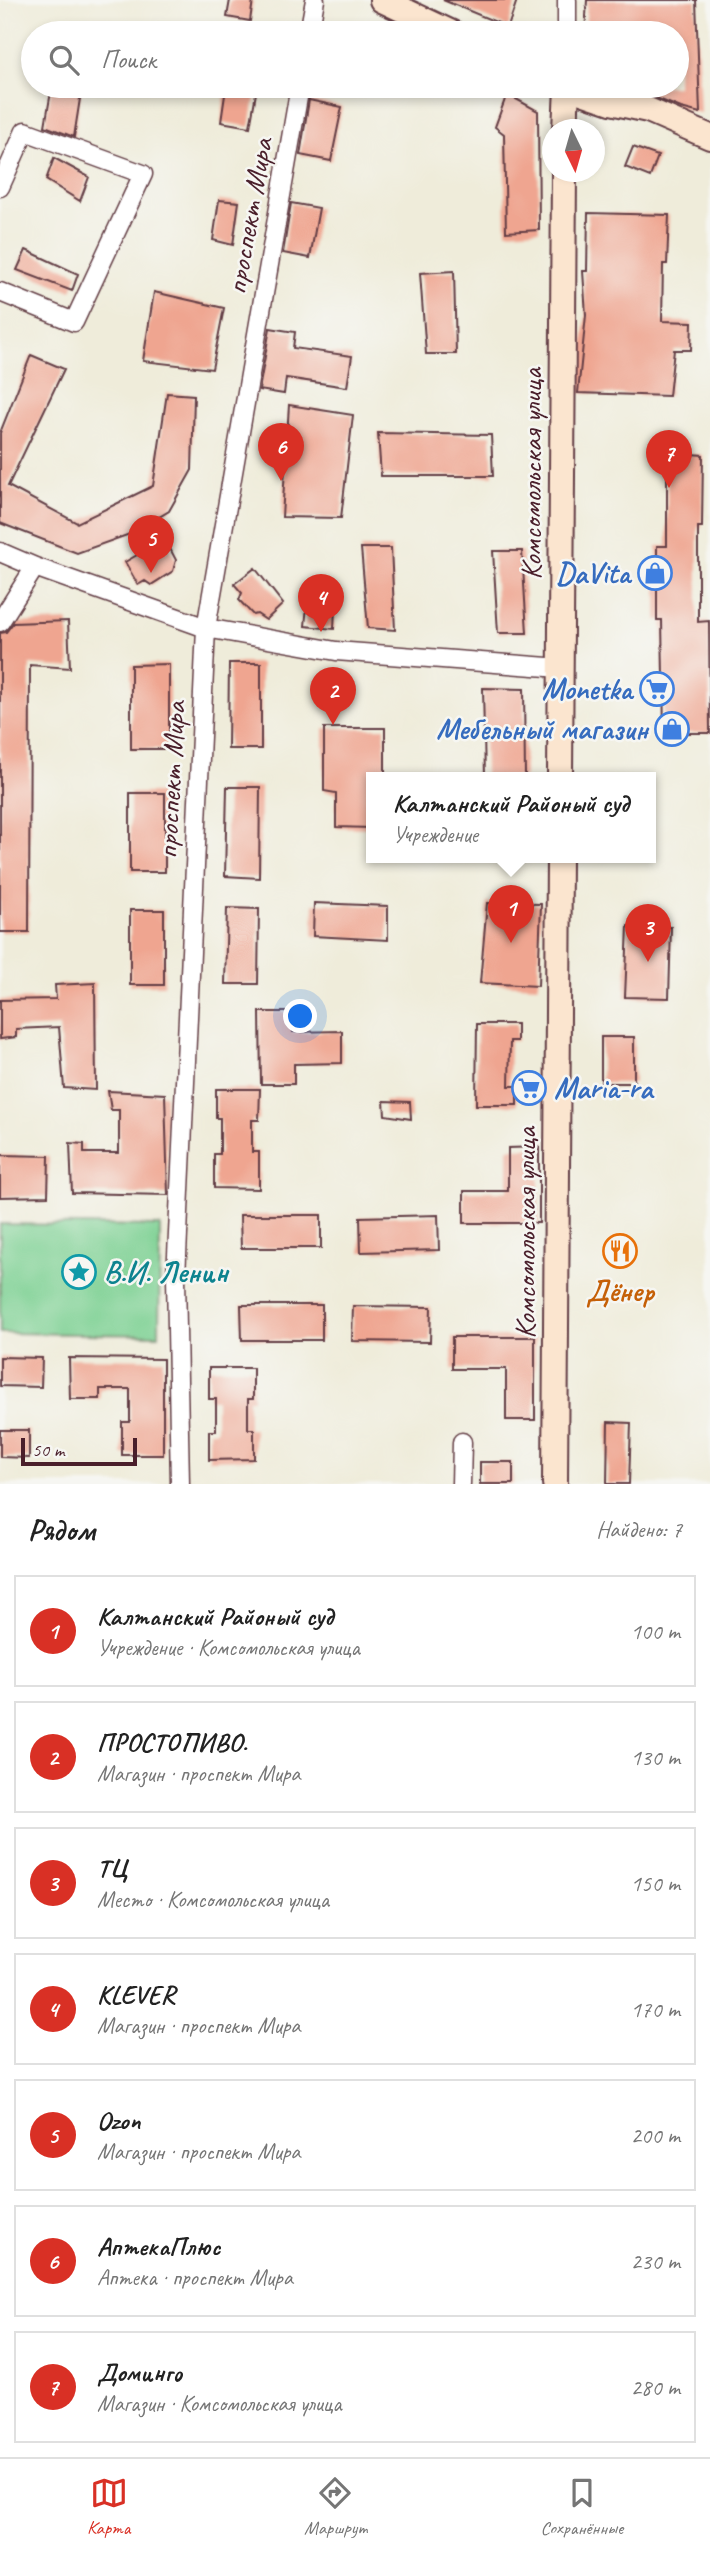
<!DOCTYPE html>
<html lang="ru">
<head>
<meta charset="utf-8">
<style>
	:root { --surface:#fff; --page:#f2f2f2; --text:#222; --muted:#767676; --line:#e0e0e0; --accent:#d93025 }
	body { margin:0; font-family:Caveat,sans-serif; background:var(--page); color:var(--text) }
	.compass { position:absolute; left:542px; top:119px; width:63px; height:63px; border-radius:50%; background:var(--surface); box-shadow:0 4px 10px #0003; rotate:175deg }
	.scale { position:absolute; left:21px; bottom:18px; width:116px; box-sizing:border-box; padding-left:7px; border:4px solid #4a1f2b; border-top:0; font-size:19px; line-height:24px; white-space:nowrap; color:#4a1f2b; -webkit-text-stroke:5px #f6f6f2; paint-order:stroke }
	.you { position:absolute; left:301px; top:1017px; width:24px; height:24px; margin:-18px; border:5px solid #fff; border-radius:50%; background:#1a73e8; box-shadow:0 0 0 10px #1a73e833 }
	.badge { display:grid; place-items:center; width:46px; height:46px; border-radius:50%; background:var(--accent); color:#fff; font-size:23px; font-weight:700 }
	.pin { position:absolute; translate:-50% -58px; filter:drop-shadow(0 2px 4px #0008) }
	.pin::after { content:''; position:absolute; top:37px; width:24px; height:21px; background:inherit; clip-path:polygon(0 0,100% 0,50% 100%) }
	.popup { position:absolute; left:366px; top:772px; width:290px; height:91px; box-sizing:border-box; display:grid; place-content:center; border-radius:0px; background:var(--surface); filter:drop-shadow(0 2px 5px #0005); font-size:23px; white-space:nowrap; color:var(--muted) }
	.popup b { font-size:26px; color:var(--text) }
	.popup::after { content:''; position:absolute; left:50%; top:100%; margin-left:-14px; border:14px solid transparent; border-top-color:var(--surface) }
	.list { margin:0; padding:0; list-style:none }
	h2 { display:flex; justify-content:space-between; align-items:center; height:91px; margin:0; padding:0 28px; font-size:30px }
	h2 small { font-size:23px; font-weight:400; color:var(--muted) }
	.list li { display:grid; grid-template-columns:46px 1fr auto; gap:21px; align-items:center; box-sizing:border-box; height:112px; margin:0 14px 14px; padding:0 14px; border:2px solid var(--line); border-radius:0px }
	.list b { display:block; font-size:26px; white-space:nowrap }
	.list p { margin:0; font-size:23px; white-space:nowrap; color:var(--muted) }
	.list em { font-size:23px; font-style:normal; color:var(--muted) }
	.icon { flex:none; width:38px; height:38px; fill:none; stroke:currentColor; stroke-width:2; stroke-linecap:round; stroke-linejoin:round }
	.map { position:relative; flex:none; width:710px; height:1484px; overflow:hidden }
	.search { position:absolute; background:var(--surface); box-shadow:0 4px 10px #0003; left:21px; right:21px; top:21px; height:77px; display:flex; align-items:center; gap:18px; box-sizing:border-box; padding:0 24px; border-radius:38px; color:var(--muted); font-size:26px }
	.sheet { height:973px; background:var(--surface) }
	nav { display:flex; justify-content:space-around; align-items:center; box-sizing:border-box; height:98px; border-top:2px solid var(--line); background:var(--surface); font-size:19px; color:var(--muted) }
	nav a { display:grid; justify-items:center; gap:4px }
	nav .on { color:var(--accent) }
	.map>svg:first-child { display:block }
	.green { fill:#7cd092; stroke:#63785e; stroke-width:2 }
	.building { fill:#efa590 }
	.lines { fill:none; stroke-linecap:round; stroke-linejoin:round }
	.street-casing { stroke:#633e45; stroke-width:21 }
	.secondary-casing { stroke:#633e45; stroke-width:28 }
	.street { stroke:#fff; stroke-width:18 }
	.secondary { stroke:#fbe5cf; stroke-width:24 }
	.labels { text-anchor:middle; stroke-width:5; stroke-linejoin:round; paint-order:stroke }
	.street-label { font-size:30px; fill:#4a1f2b; stroke:#f6f6f2 }
	.shop-label { font-size:30px; font-weight:bold; fill:#366cbe; stroke:#f6f6f2; text-anchor:end }
	.culture-label { font-size:30px; font-weight:bold; fill:#0d838f; stroke:#f6f6f2; text-anchor:start }
	.food-label { font-size:30px; font-weight:bold; fill:#c56008; stroke:#f6f6f2 }
</style>
</head>
<body>
<div class="map">
<svg width="710" height="1484" viewBox="0 0 710 1484">
	<rect width="100%" height="100%" fill="#f6f6f2"/>
	<filter id="ink" filterUnits="userSpaceOnUse"><feTurbulence type="fractalNoise" baseFrequency=".0143" numOctaves="2"/><feDisplacementMap in="SourceGraphic" scale="14" xChannelSelector="R" yChannelSelector="G"/><feConvolveMatrix kernelMatrix="1 2 1 2 8 2 1 2 1" color-interpolation-filters="sRGB"/></filter>
	<filter id="wash" filterUnits="userSpaceOnUse"><feTurbulence type="fractalNoise" baseFrequency=".00686" numOctaves="4" result="noise"/><feDisplacementMap in="SourceGraphic" scale="28" xChannelSelector="R" yChannelSelector="G"/><feGaussianBlur stdDeviation="1.57" result="paint"/><feColorMatrix in="noise" values="0 0 0 0 0 0 0 0 0 0 0 0 0 0 0 0 0 1.4 0 .05"/><feComposite in="paint" operator="in"/></filter>
	<g filter="url(#wash)">
		<rect width="100%" height="100%" fill="#efecda"/>
		<path class="green" d="M 0,1224 L 160,1226 L 159,1335 L 0,1333 Z"/>
		<g id="blocks">
			<path class="building" d="M 230,0 L 253,0 L 250,21 L 227,17 Z
				M 443,0 L 517,0 L 508,27 Z
				M 587,0 L 696,0 L 700,113 L 681,108 L 651,96 L 610,86 L 677,86 L 677,33 L 585,33 Z
				M 52,86 L 82,86 L 74,137 L 45,126 Z
				M 226,88 L 256,93 L 250,127 L 221,122 Z
				M 507,94 L 538,111 L 539,230 L 506,232 L 504,134 L 495,127 Z
				M 309,100 L 342,107 L 331,161 L 300,155 Z
				M 633,147 L 658,156 L 650,177 L 625,167 Z
				M 54,158 L 89,177 L 80,201 L 46,180 Z
				M 219,200 L 239,202 L 233,245 L 213,240 Z
				M 291,203 L 319,208 L 310,258 L 283,253 Z
				M 588,213 L 669,215 L 667,264 L 663,264 L 662,321 L 692,322 L 691,350 L 674,350 L 669,396 L 578,393 L 586,315 L 583,271 L 587,271 Z
				M 26,250 L 78,274 L 72,291 L 17,270 Z
				M 454,271 L 456,354 L 426,354 L 420,273 Z
				M 154,292 L 224,308 L 212,369 L 143,361 Z
				M 270,328 L 295,332 L 293,348 L 352,356 L 347,387 L 286,378 L 284,394 L 259,390 Z
				M 31,355 L 64,369 L 8,486 L 77,523 L 153,486 L 167,393 L 194,395 L 192,470 L 169,511 L 156,519 L 158,524 L 77,553 L 0,523 L 0,433 Z
				M 289,405 L 353,415 L 341,518 L 282,517 Z
				M 378,433 L 491,435 L 493,476 L 381,476 Z
				M 667,452 L 703,455 L 702,527 L 698,527 L 698,622 L 709,621 L 710,733 L 664,733 L 662,620 L 657,620 L 657,546 L 667,546 Z
				M 165,539 L 176,560 L 173,571 L 151,585 L 145,581 L 138,585 L 125,562 Z
				M 361,548 L 391,548 L 395,630 L 368,628 Z
				M 493,551 L 522,551 L 527,633 L 498,633 Z
				M 255,568 L 283,604 L 266,620 L 257,614 L 253,615 L 239,600 L 242,593 L 234,584 Z
				M 307,606 L 335,608 L 334,629 L 305,626 Z
				M 68,621 L 70,668 L 30,665 L 29,932 L 0,932 L 0,633 L 6,632 L 13,623 Z
				M 229,663 L 261,663 L 261,749 L 228,749 Z
				M 169,664 L 169,749 L 131,749 L 131,665 Z
				M 483,688 L 524,689 L 525,777 L 485,777 Z
				M 324,728 L 385,728 L 385,777 L 371,777 L 371,828 L 336,827 L 336,793 L 324,791 Z
				M 227,787 L 260,787 L 259,878 L 225,876 Z
				M 130,793 L 165,793 L 165,872 L 130,872 Z
				M 314,903 L 388,906 L 388,940 L 313,936 Z
				M 487,903 L 541,904 L 538,986 L 480,983 Z
				M 227,908 L 259,909 L 258,984 L 225,984 Z
				M 130,910 L 164,910 L 164,985 L 130,985 Z
				M 628,926 L 671,927 L 669,998 L 625,997 Z
				M 95,983 L 96,1090 L 64,1088 L 59,1027 L 16,1029 L 16,1037 L 0,1039 L 0,1000 L 56,999 L 55,985 Z
				M 260,1012 L 292,1012 L 293,1032 L 342,1031 L 342,1063 L 294,1064 L 294,1084 L 261,1084 Z
				M 477,1024 L 517,1024 L 517,1041 L 510,1041 L 509,1086 L 517,1086 L 517,1105 L 476,1105 Z
				M 601,1037 L 634,1037 L 634,1083 L 601,1083 Z
				M 216,1089 L 260,1089 L 259,1120 L 252,1120 L 252,1152 L 259,1152 L 259,1189 L 214,1188 L 214,1154 L 220,1154 L 220,1118 L 216,1118 Z
				M 108,1091 L 165,1094 L 168,1195 L 72,1193 L 70,1143 L 84,1144 L 84,1153 L 119,1153 L 119,1110 L 111,1110 Z
				M 384,1101 L 410,1102 L 411,1119 L 385,1115 Z
				M 539,1147 L 539,1223 L 464,1223 L 464,1191 L 508,1191 L 508,1148 Z
				M 0,1155 L 49,1156 L 48,1196 L 0,1197 Z
				M 240,1215 L 321,1215 L 321,1248 L 241,1248 Z
				M 438,1215 L 439,1250 L 361,1252 L 360,1217 Z
				M 626,1242 L 626,1258 L 614,1258 L 613,1243 Z
				M 241,1305 L 322,1305 L 322,1340 L 242,1340 Z
				M 353,1306 L 431,1307 L 430,1342 L 352,1341 Z
				M 452,1337 L 535,1337 L 535,1420 L 506,1420 L 506,1369 L 452,1369 Z
				M 0,1357 L 42,1358 L 41,1387 L 0,1386 Z
				M 69,1358 L 163,1359 L 163,1455 L 122,1455 L 122,1422 L 130,1422 L 130,1389 L 100,1389 L 100,1399 L 70,1399 Z
				M 209,1368 L 253,1368 L 253,1399 L 248,1399 L 248,1429 L 254,1429 L 254,1459 L 209,1460 L 209,1431 L 216,1431 L 216,1399 L 209,1399 Z
				M 608,1422 L 631,1423 L 629,1484 L 607,1484 Z
				M 0,1430 L 29,1430 L 29,1458 L 0,1457 Z
				M 480,1462 L 513,1462 L 513,1484 L 480,1484 Z"/>
		</g>
	</g>
	<g filter="url(#ink)">
		<use href="#blocks" fill-opacity="0" stroke="#633e45" stroke-width="2"/>
		<g class="lines">
			<g class="street-casing">
				<path id="street" d="M 567,0 L 567,33
					M 309,33 L 315,0
					M 0,187 L 25,131 L 143,174 L 74,322 L 0,292
					M 0,552 L 35,567 L 206,628 L 336,651 L 561,668
					M 0,622 L 35,567
					M 180,1484 L 176,1277 L 206,628 L 300,86
					M 461,1484 L 462,1442"/>
			</g>
			<g class="secondary-casing">
				<path id="secondary" d="M 382,0 L 452,33
					M 564,86 L 611,102 L 648,110 L 710,137
					M 565,130 L 567,87
					M 560,777 L 564,172
					M 555,1484 L 559,857"/>
			</g>
			<use href="#street" class="street"/>
			<use href="#secondary" class="secondary"/>
		</g>
	</g>
	<defs>
		<g id="shop-ring" transform="scale(1.75)"><circle r="9.5" fill="#f6f6f2" stroke="#3f7fe0" stroke-width="1.5"/><path d="M-5-2.5h2.3a2.7 3.5 0 0 1 5.4 0H5L5.5 6h-11ZM-1.5-2.5h3a1.5 2.3 0 0 0-3 0Z" fill="#3f7fe0"/></g>
		<g id="supermarket-ring" transform="scale(1.75)"><circle r="9.5" fill="#f6f6f2" stroke="#3f7fe0" stroke-width="1.5"/><path d="M-6-5.5h2.5l.6 2H6L4.5 2H-2.5L-4.4-4H-6ZM-1.5 3.2a1.3 1.3 0 1 0 .1 0ZM3 3.2a1.3 1.3 0 1 0 .1 0Z" fill="#3f7fe0"/></g>
		<g id="restaurant-ring" transform="scale(1.75)"><circle r="9.5" fill="#f6f6f2" stroke="#e8710a" stroke-width="1.5"/><path d="M-5-6h1v4h1v-4h1v4h1v-4h1v5L-1.5 .5V6h-2V.5L-5-1ZM5-6V6H3V1.5H1.5Q1.5-4 5-6Z" fill="#e8710a"/></g>
		<g id="sight-ring" transform="scale(1.75)"><circle r="9.5" fill="#f6f6f2" stroke="#0f9aa8" stroke-width="1.5"/><path d="M0-6L1.8-2.2L6-1.7L2.9 1.2L3.7 5.4L0 3.3L-3.7 5.4L-2.9 1.2L-6-1.7L-1.8-2.2Z" fill="#0f9aa8"/></g>
	</defs>
	<g fill-rule="evenodd">
		<use href="#shop-ring" x="655" y="573"/>
		<use href="#supermarket-ring" x="657" y="689"/>
		<use href="#shop-ring" x="672" y="729"/>
		<use href="#supermarket-ring" x="529" y="1088"/>
		<use href="#restaurant-ring" x="620" y="1251"/>
		<use href="#sight-ring" x="79" y="1272"/>
	</g>
	<g class="labels">
		<g class="street-label">
			<text transform="translate(249 216) rotate(-80)" y="10">проспект Мира</text>
			<text transform="translate(531 474) rotate(-90)" y="10">Комсомольская улица</text>
			<text transform="translate(171 780) rotate(-87)" y="10">проспект Мира</text>
			<text transform="translate(525 1233) rotate(-90)" y="10">Комсомольская улица</text>
		</g>
		<g class="shop-label">
			<text x="630" y="583">DaVita</text>
			<text x="632" y="699">Monetka</text>
			<text x="648" y="739">Мебельный магазин</text>
			<text x="554" y="1098" text-anchor="start">Maria-ra</text>
		</g>
		<g class="culture-label">
			<text x="104" y="1282">В.И. Ленин</text>
		</g>
		<g class="food-label">
			<text x="620" y="1301">Дёнер</text>
		</g>
	</g>
</svg>
<svg class="compass" viewBox="-18 -18 36 36"><path d="M0-13l5 13h-10z" fill="#e53935"/><path d="M0 13l5-13h-10z" fill="#767676"/></svg>
<div class="scale">50 m</div>
<div class="you"></div>
<div class="pin badge" style="left:511px;top:943px">1</div>
<div class="popup"><b>Калтанский Районый суд</b>Учреждение</div>
<div class="pin badge" style="left:333px;top:725px">2</div>
<div class="pin badge" style="left:648px;top:962px">3</div>
<div class="pin badge" style="left:321px;top:632px">4</div>
<div class="pin badge" style="left:151px;top:573px">5</div>
<div class="pin badge" style="left:281px;top:481px">6</div>
<div class="pin badge" style="left:669px;top:488px">7</div>
<div class="search"><svg class="icon" aria-label="search" viewBox="0 0 24 24"><circle cx="10" cy="10" r="6"/><path d="M15 15l6 6"/></svg>Поиск</div>
</div>
<section class="sheet">
<h2>Рядом<small>Найдено: 7</small></h2>
<ul class="list">
<li><span class="badge">1</span><div><b>Калтанский Районый суд</b><p>Учреждение · Комсомольская улица</p></div><em>100 m</em></li>
<li><span class="badge">2</span><div><b>ПРОСТОПИВО.</b><p>Магазин · проспект Мира</p></div><em>130 m</em></li>
<li><span class="badge">3</span><div><b>ТЦ</b><p>Место · Комсомольская улица</p></div><em>150 m</em></li>
<li><span class="badge">4</span><div><b>KLEVER</b><p>Магазин · проспект Мира</p></div><em>170 m</em></li>
<li><span class="badge">5</span><div><b>Ozon</b><p>Магазин · проспект Мира</p></div><em>200 m</em></li>
<li><span class="badge">6</span><div><b>АптекаПлюс</b><p>Аптека · проспект Мира</p></div><em>230 m</em></li>
<li><span class="badge">7</span><div><b>Доминго</b><p>Магазин · Комсомольская улица</p></div><em>280 m</em></li>
</ul>
</section>
<nav>
<a class="on"><svg class="icon" aria-label="map" viewBox="0 0 24 24"><path d="M3 6l6-2 6 2 6-2v14l-6 2-6-2-6 2zM9 4v14M15 6v14"/></svg>Карта</a>
<a><svg class="icon" aria-label="directions" viewBox="0 0 24 24"><path d="M12 3l9 9-9 9-9-9zM9 14v-3h6M13 9l2 2-2 2"/></svg>Маршрут</a>
<a><svg class="icon" aria-label="saved" viewBox="0 0 24 24"><path d="M7 4h10v16l-5-4-5 4z"/></svg>Сохранённые</a>
</nav>
</body>
</html>
